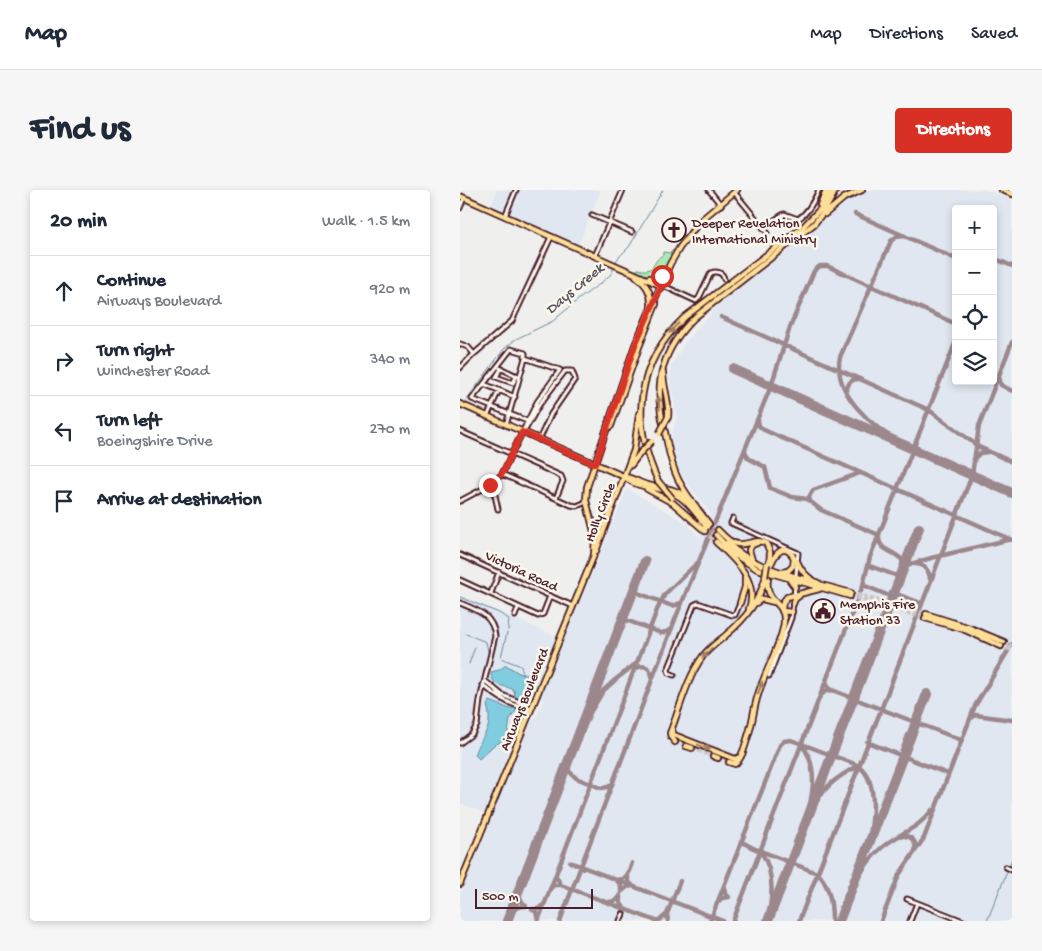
<!DOCTYPE html>
<html lang="en">
<head>
<meta charset="utf-8">
<style>
	:root { --surface:#fff; --page:#f6f6f7; --text:#1f2937; --muted:#747a83; --line:#e0e1e3; --accent:#d93025 }
	body { margin:0; font-family:"Gochi Hand",sans-serif; background:var(--page); color:var(--text) }
	.controls { position:absolute; right:15px; top:15px; display:grid; overflow:hidden; border-radius:5px; box-shadow:0 2px 8px #0003 }
	.controls button { width:45px; height:45px; display:grid; place-items:center; padding:0; border:0; border-bottom:1px solid var(--line); background:var(--surface); color:var(--text); font:25px sans-serif }
	.scale { position:absolute; left:15px; bottom:12px; width:118px; box-sizing:border-box; padding-left:5px; border:2px solid #4a1f2b; border-top:0; font-size:14px; line-height:18px; white-space:nowrap; color:#4a1f2b; -webkit-text-stroke:4px #fbf7ec; paint-order:stroke }
	.stop { position:absolute; width:15px; height:15px; margin:-11px; border:4px solid #d93025; border-radius:50%; background:#fff }
	.stop.end { background:#d93025; border-color:#fff; box-shadow:0 1px 5px #0008 }
	.list { margin:0; padding:0; list-style:none }
	h2 { display:flex; justify-content:space-between; align-items:center; height:65px; margin:0; padding:0 20px; font-size:21px }
	h2 small { font-size:16px; font-weight:400; color:var(--muted) }
	.list li { display:grid; grid-template-columns:32px 1fr auto; gap:15px; align-items:center; box-sizing:border-box; height:70px; padding:0 20px; border-top:1px solid var(--line) }
	.list b { display:block; font-size:19px; white-space:nowrap }
	.list p { margin:0; font-size:16px; white-space:nowrap; color:var(--muted) }
	.list em { font-size:16px; font-style:normal; color:var(--muted) }
	.icon { flex:none; width:28px; height:28px; fill:none; stroke:currentColor; stroke-width:2; stroke-linecap:round; stroke-linejoin:round }
	.map { position:relative; flex:none; width:552px; height:731px; overflow:hidden; border-radius:5px }
	header { display:flex; align-items:center; gap:30px; box-sizing:border-box; height:70px; padding:0 25px; background:var(--surface); border-bottom:1px solid var(--line) }
	header strong { font-size:24px }
	nav { display:flex; gap:28px; margin-inline-start:auto; font-size:18px }
	.intro { display:flex; align-items:center; justify-content:space-between; box-sizing:border-box; height:120px; padding:0 30px }
	h1 { margin:0; font-size:35px }
	.button { padding:12px 22px; border-radius:5px; background:var(--accent); color:#fff; font-size:18px; font-weight:700 }
	main { display:flex; gap:30px; padding:0 30px }
	aside { flex:1; background:var(--surface); border-radius:5px; box-shadow:0 2px 8px #0003 }
	.map>svg:first-child { display:block }
	.built { fill:#e0e7f1; fill-rule:evenodd }
	.green { fill:#a7ecb8; stroke:#788672 }
	.water { fill:#81cde0; stroke:#6b8798 }
	.lines { fill:none; stroke-linecap:round; stroke-linejoin:round }
	.stream { stroke:#6b8798; stroke-width:1 }
	.taxiway { stroke:#9c888c; stroke-width:4.5 }
	.runway { stroke:#9c888c; stroke-width:10 }
	.major-tunnel { stroke:#cec6c7; stroke-width:4.5; stroke-dasharray:4.5 2; stroke-linecap:butt }
	.minor-casing { stroke:#4a1f2b; stroke-width:7 }
	.major-casing { stroke:#4a1f2b; stroke-width:8 }
	.minor { stroke:#fbf7ec; stroke-width:3 }
	.major { stroke:#fcde96; stroke-width:4.5 }
	.major-bridge-casing { stroke:#4a1f2b; stroke-width:8; stroke-linecap:butt }
	.major-bridge { stroke:#fcde96; stroke-width:4.5 }
	.oneway { fill:#a37e60 }
	.route { stroke:#d93025; stroke-width:6 }
	.labels { text-anchor:middle; stroke-width:5; stroke-linejoin:round; paint-order:stroke }
	.poi-label { font-size:14px; fill:#4a1f2b; stroke:#fbf7ec; text-anchor:start }
	.street-label { font-size:14px; fill:#4a1f2b; stroke:#fbf7ec }
	.water-label { font-size:15px; font-style:italic; fill:#5a5361; stroke:#fbf7ec }
</style>
</head>
<body>
<header>
<strong>Map</strong>
<nav><a>Map</a><a>Directions</a><a>Saved</a></nav>
</header>
<div class="intro"><h1>Find us</h1><a class="button">Directions</a></div>
<main>
<aside>
<h2>20 min<small>Walk · 1.5 km</small></h2>
<ul class="list">
<li><svg class="icon" aria-label="ahead" viewBox="0 0 24 24"><path d="M12 20V5M6 11l6-6 6 6"/></svg><div><b>Continue</b><p>Airways Boulevard</p></div><em>920 m</em></li>
<li><svg class="icon" aria-label="right" viewBox="0 0 24 24"><path d="M7 20v-9h11M14 6l5 5-5 5"/></svg><div><b>Turn right</b><p>Winchester Road</p></div><em>340 m</em></li>
<li><svg class="icon" aria-label="left" viewBox="0 0 24 24"><path d="M17 20v-9H6M10 6l-5 5 5 5"/></svg><div><b>Turn left</b><p>Boeingshire Drive</p></div><em>270 m</em></li>
<li><svg class="icon" aria-label="arrive" viewBox="0 0 24 24"><path d="M6 21V4h12l-3 4 3 4H6"/></svg><div><b>Arrive at destination</b></div></li>
</ul>
</aside>
<div class="map">
<svg width="552" height="731" viewBox="0 0 552 731">
	<rect width="100%" height="100%" fill="#eff0ee"/>
	<filter id="ink" filterUnits="userSpaceOnUse"><feTurbulence type="fractalNoise" baseFrequency=".02" numOctaves="2"/><feDisplacementMap in="SourceGraphic" scale="10" xChannelSelector="R" yChannelSelector="G"/><feConvolveMatrix kernelMatrix="1 2 1 2 8 2 1 2 1" color-interpolation-filters="sRGB"/></filter>
	<g filter="url(#ink)">
		<path class="built" d="M 37,0 L 141,0 L 118,55 L 31,16 Z
			M 407,0 L 525,0 L 552,10 L 552,731 L 0,731 L 0,706 L 70,533 L 77,526 L 83,510 L 80,508 L 167,299 L 225,332 L 240,348 L 251,324 L 227,293 L 219,280 L 211,254 L 211,247 L 217,226 L 209,188 L 211,176 L 226,151 L 250,125 L 252,121 L 271,103 L 352,41 L 375,18 ZM 496,19 L 533,19 L 533,191 L 496,191 Z
			M 0,405 L 96,446 L 24,623 L 0,613 Z"/>
		<path class="green" d="M 213,60 L 214,60 L 203,82 L 200,85 L 190,87 L 175,81 L 178,79 C 196,84 192,70 203,65 L 203,62 L 210,63 Z"/>
		<path class="water" d="M 46,475 L 59,483 L 69,485 L 73,488 L 70,496 L 62,502 L 62,510 L 55,508 L 54,500 C 44,495 31,497 31,482 L 39,480 Z
			M 30,511 L 50,519 L 54,517 L 58,518 L 50,529 L 47,549 L 34,555 L 19,569 L 15,565 C 22,542 34,541 27,515 Z"/>
		<g class="lines">
			<path class="stream" d="M 155,74 L 158,68 L 169,57 L 203,0
				M 4,213 L 44,159 L 56,149 L 93,131 L 119,109 L 141,93 L 151,84 L 154,77
				M 0,407 L 39,423 L 49,429 L 48,440
				M 47,443 L 41,467 L 43,469 L 61,476 L 63,484
				M 6,444 L 26,452 L 28,461
				M 9,474 L 15,457
				M 549,676 L 552,669
				M 527,731 L 547,682"/>
			<path class="taxiway" d="M 395,24 L 496,69
				M 533,70 L 538,70 L 552,76
				M 261,127 L 469,220 L 519,257 L 552,272
				M 539,187 L 541,195 L 552,201
				M 387,201 C 387,193 392,189 399,189
				M 298,230 L 299,236 L 304,240 L 552,350
				M 443,255 C 415,238 372,205 380,167 L 431,51 L 436,47 L 445,46
				M 285,261 L 288,268 L 305,277 L 310,298 L 332,307 L 347,309 L 361,320 L 419,345 C 417,361 434,360 442,370 L 443,380
				M 514,269 L 520,263 L 528,262
				M 350,311 L 349,307 L 353,300 L 400,283
				M 455,374 C 464,374 469,380 470,389
				M 407,375 L 440,387
				M 444,379 L 451,374 L 471,368 L 551,349
				M 403,395 L 432,407
				M 173,401 L 212,416 L 221,413
				M 434,403 L 461,413
				M 163,429 L 201,443 L 206,442 L 212,438
				M 174,480 C 182,473 190,476 192,486
				M 372,500 L 501,550
				M 361,505 L 366,501 L 372,500 L 368,497 L 366,490
				M 510,529 L 516,525 L 552,530
				M 122,536 L 143,501 L 155,490 L 174,475
				M 407,552 L 488,584
				M 342,555 C 360,578 352,609 345,634
				M 108,572 L 109,581 L 116,588 L 141,598 L 148,597 L 152,594
				M 351,622 C 361,599 376,587 398,576
				M 442,646 C 451,645 457,651 455,661
				M 282,652 L 293,658 L 357,683 C 370,694 372,715 372,731
				M 301,662 C 315,682 313,708 307,731
				M 110,672 L 263,731
				M 168,684 L 168,691 L 173,696 L 167,697 L 161,702 L 161,695 L 156,690 L 163,689 Z
				M 167,686 L 172,673
				M 101,695 L 196,731
				M 90,699 L 94,695 L 101,695 L 96,686
				M 391,701 C 400,684 409,667 425,655 C 443,641 457,640 472,620
				M 149,712 L 155,711 L 160,706 L 160,712 L 164,718
				M 258,712 L 262,708 L 269,707 L 265,703 L 264,697
				M 312,715 L 324,688
				M 207,724 L 220,691
				M 78,730 L 76,722 L 72,719 L 78,719 L 83,715
				M 193,730 L 200,730 L 207,724 L 208,731
				M 47,731 C 51,722 55,716 66,716 C 55,707 60,697 65,685
				M 78,731 L 197,420 L 205,404 L 236,374
				M 100,731 L 216,427 L 311,196 L 330,137 L 354,81 L 360,76 L 367,76 L 496,134
				M 250,731 L 320,555 L 324,551 L 331,550 C 348,556 365,563 382,569 C 388,572 395,573 400,577 C 420,594 412,635 408,656
				M 273,731 L 403,395 L 410,367 L 496,151
				M 339,731 L 512,285 L 519,236 L 552,152
				M 421,731 L 439,685 L 464,648 L 515,516 L 552,454"/>
			<path class="runway" d="M 273,179 L 552,303
				M 47,731 L 185,371
				M 308,731 L 459,338
				M 379,731 L 467,504"/>
			<path class="major-tunnel" d="M 249,331 L 258,340
				M 247,337 L 256,345
				M 245,341 L 256,352
				M 391,403 L 466,424
				M 390,406 L 465,428
				M 544,452 L 552,456
				M 541,456 L 552,460
				M 215,552 L 226,556
				M 232,558 L 253,566
				M 258,568 L 269,572"/>
			<g class="minor-casing">
				<path id="minor" d="M 249,0 L 261,15
					M 274,2 L 307,42
					M 0,18 L 4,8
					M 132,25 L 172,42
					M 45,26 L 56,0
					M 304,37 L 324,24 L 338,29 C 348,23 354,11 359,0
					M 135,66 L 163,0
					M 204,96 L 236,111 L 239,108 L 251,83 C 256,81 263,82 264,89
					M 0,154 L 8,157 L 14,164
					M 65,168 L 65,163 L 51,159 L 12,209 L 67,231
					M 0,178 L 14,164 L 52,131 L 91,47
					M 40,178 L 57,186
					M 41,179 L 36,187 L 53,193 L 57,185
					M 24,194 L 55,207
					M 27,227 L 39,200
					M 46,235 L 65,168
					M 0,241 L 101,286 L 103,291 L 96,308
					M 64,242 L 79,215 L 105,181 L 112,181 L 115,189 L 91,224 L 79,250
					M 42,284 L 111,315 L 117,316 L 126,312
					M 30,295 L 34,301 L 38,319
					M 0,311 L 30,295 L 42,284 L 77,212 L 100,180 L 65,168
					M 273,328 L 271,333 L 338,363 L 334,407
					M 0,365 C 38,382 75,400 113,416
					M 0,390 L 78,426 L 83,424 L 90,406
					M 31,403 L 39,382
					M 0,413 C 17,420 33,425 35,446 L 20,510 L 17,535 L 12,544 L 0,553
					M 55,426 L 58,418
					M 214,485 L 209,483 L 208,480 L 234,415 L 238,413 L 272,425 L 275,425 L 280,413
					M 309,486 L 331,428 L 333,413
					M 25,491 L 42,505 L 64,514 L 71,519
					M 23,495 C 37,507 53,517 71,519
					M 546,677 L 552,680
					M 447,709 L 503,731
					M 160,731 L 163,724
					M 450,731 L 457,713"/>
			</g>
			<g class="major-casing">
				<path id="major" d="M 542,0 L 552,4
					M 0,6 L 202,96
					M 360,15 L 366,0
					M 365,24 L 384,8 L 402,0
					M 176,86 C 187,95 192,103 191,117
					M 189,88 L 198,88 L 207,82
					M 203,182 C 203,198 210,211 208,227
					M 0,214 L 165,287 C 173,288 180,293 187,295 C 206,299 215,297 231,311
					M 148,238 L 151,236 L 179,157 L 196,114
					M 171,275 L 181,262
					M 166,288 C 178,298 192,296 207,301 C 226,306 235,323 247,337
					M 198,291 C 170,231 176,173 225,127 L 343,37 L 364,15 L 371,0
					M 187,299 L 213,313 L 245,341
					M 236,317 L 249,334
					M 237,318 C 230,309 223,299 218,289 C 210,273 208,255 204,238 C 193,193 202,159 235,127 L 354,34 L 365,20 L 376,0
					M 133,331 L 139,336 L 146,333
					M 258,340 C 263,345 268,351 274,353 C 285,358 295,347 306,353 L 310,362 L 309,378
					M 256,345 L 274,364 L 297,379 L 390,406
					M 256,352 C 275,370 299,390 289,419
					M 267,353 C 293,376 317,381 350,391
					M 136,361 L 174,260 L 179,224
					M 292,370 L 289,360 L 292,355 L 297,353
					M 337,371 C 342,383 349,389 360,394
					M 311,374 C 316,362 325,352 334,368 L 333,376 L 328,381 L 322,382
					M 329,389 L 335,397
					M 362,395 L 391,403
					M 280,413 L 285,397 L 285,387
					M 296,413 L 302,409 L 314,412
					M 333,414 L 335,409 L 339,406
					M 322,419 L 323,412 L 327,407 L 359,399
					M 322,421 L 332,422
					M 466,424 L 510,438 L 544,452
					M 465,428 L 503,439 L 541,456
					M 212,540 L 214,545 L 275,569 L 280,567
					M 215,552 L 211,547 L 210,543 C 220,518 227,488 243,466 C 249,458 259,451 266,445 C 284,430 299,412 305,389
					M 226,556 L 232,558
					M 253,566 L 258,568
					M 269,572 L 275,574 C 283,568 286,552 289,543 C 293,530 294,517 298,505 C 303,486 325,446 324,429 C 324,411 304,412 308,388
					M 0,694 L 134,365 L 135,346 L 126,310 L 127,297 L 175,155 L 210,74 L 220,57 L 240,31 L 277,0"/>
			</g>
			<use href="#minor" class="minor"/>
			<use href="#major" class="major"/>
			<g class="major-bridge-casing">
				<path id="major-bridge" d="M 199,244 L 208,227
					M 181,262 L 192,251
					M 198,291 L 212,308
					M 305,387 L 307,374"/>
			</g>
			<use href="#major-bridge" class="major-bridge"/>
		</g>
		<defs><path id="oneway-solid" d="M-6-.8H1V-3.2L6.5 0L1 3.2V.8H-6Z" transform="scale(1.25)"/></defs>
		<g class="oneway">
			<use href="#oneway-solid" transform="translate(214 138) rotate(133)"/>
			<use href="#oneway-solid" transform="translate(199 213) rotate(-96)"/>
			<use href="#oneway-solid" transform="translate(247 463) rotate(133)"/>
			<use href="#oneway-solid" transform="translate(300 498) rotate(-70)"/>
			<use href="#oneway-solid" transform="translate(244 557) rotate(21)"/>
		</g>
	</g>
	<g class="lines" filter="url(#ink)">
		<path class="route" d="M 30,295 L 42,284 L 62,242 L 135,274 L 175,155 L 208,81 L 202,86"/>
	</g>
	<defs>
		<g id="church-ring" transform="scale(1.25)"><circle r="9.5" fill="#fbf7ec" stroke="#4a1f2b" stroke-width="1.5"/><path d="M-1.2-6h2.4v3.5h3.3v2.4h-3.3V6h-2.4V-.1h-3.3v-2.4h3.3Z" fill="#4a1f2b"/></g>
		<g id="civic-ring" transform="scale(1.25)"><circle r="9.5" fill="#fbf7ec" stroke="#4a1f2b" stroke-width="1.5"/><path d="M-.6-6.5H3V-4.5H.6V-3L4-1V1h2V6H-6V1h2V-1L-.6-3ZM-1.2 2.5V6h2.4V2.5Z" fill="#4a1f2b"/></g>
	</defs>
	<g fill-rule="evenodd">
		<use href="#church-ring" x="214" y="40"/>
		<use href="#civic-ring" x="363" y="421"/>
	</g>
	<g class="labels">
		<g class="poi-label">
			<text x="232" y="37">Deeper Revelation<tspan x="232" dy="16">International Ministry</tspan></text>
			<text x="380" y="418">Memphis Fire<tspan x="380" dy="16">Station 33</tspan></text>
		</g>
		<g class="street-label">
			<text transform="translate(139 322) rotate(-69)" y="5">Holly Circle</text>
			<text transform="translate(62 380) rotate(25)" y="5">Victoria Road</text>
			<text transform="translate(63 509) rotate(-68)" y="5">Airways Boulevard</text>
		</g>
		<g class="water-label">
			<text transform="translate(114 98) rotate(-40)" y="5">Days Creek</text>
		</g>
	</g>
</svg>
<div class="controls">
<button>+</button>
<button>−</button>
<button><svg class="icon" aria-label="locate" viewBox="0 0 24 24"><circle cx="12" cy="12" r="6"/><path d="M12 2v4M12 18v4M2 12h4M18 12h4"/></svg></button>
<button><svg class="icon" aria-label="layers" viewBox="0 0 24 24"><path d="M12 4l9 5-9 5-9-5zM3 14l9 5 9-5"/></svg></button>
</div>
<div class="scale">500 m</div>
<div class="stop" style="left:202px;top:86px"></div>
<div class="stop end" style="left:30px;top:295px"></div>
</div>
</main>
</body>
</html>
